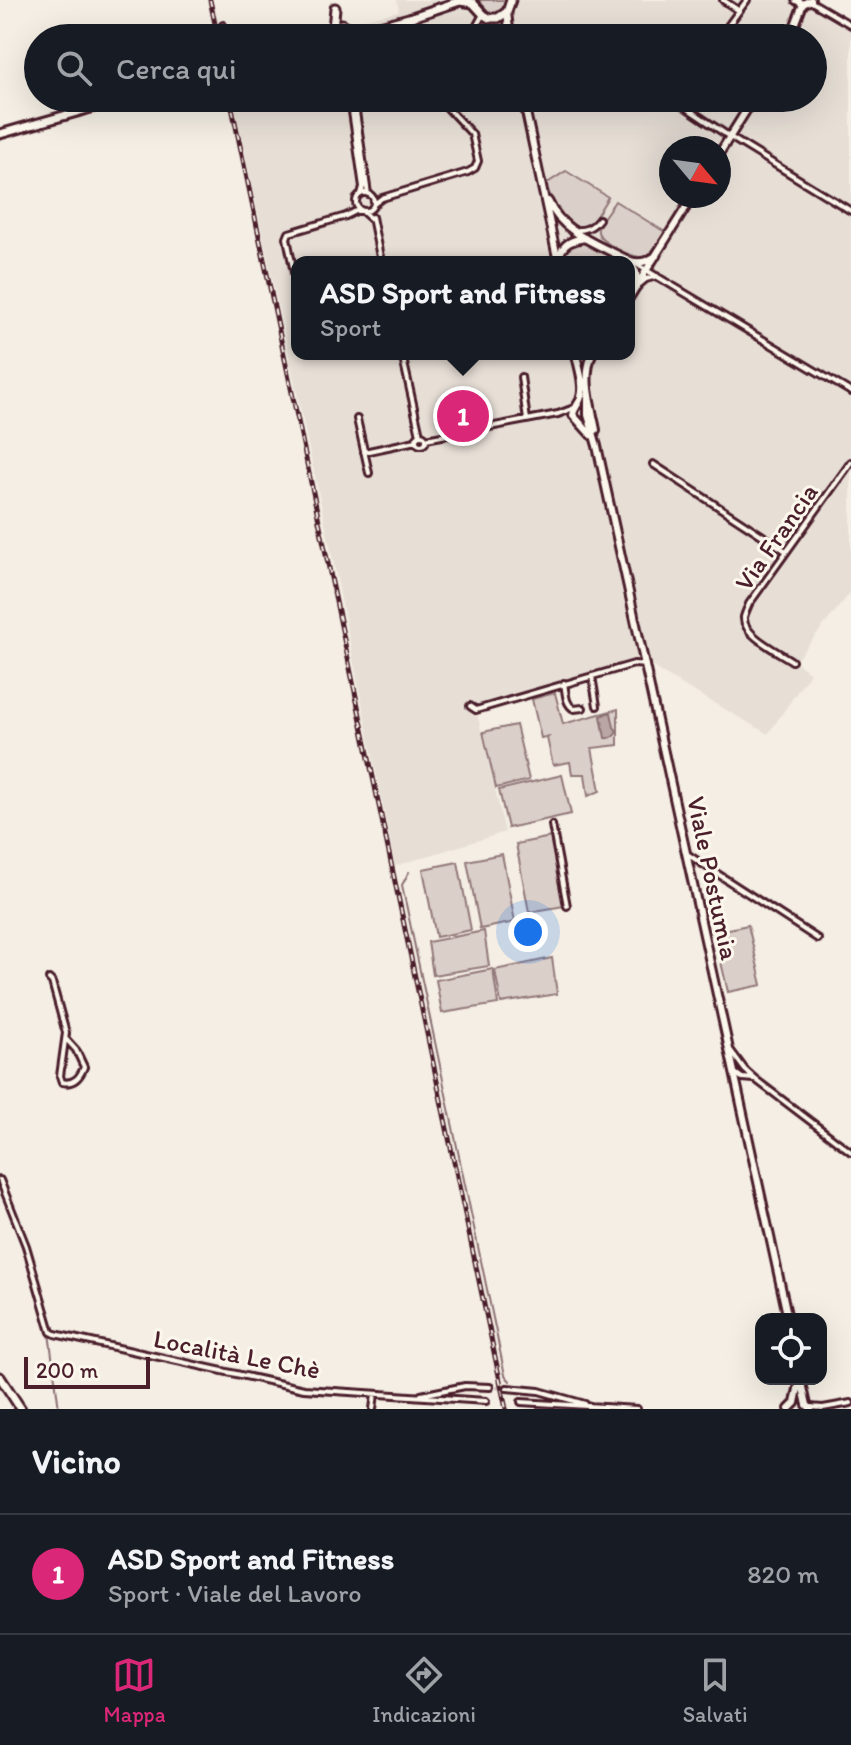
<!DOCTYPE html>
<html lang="it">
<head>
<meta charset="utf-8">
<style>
	:root { --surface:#171b24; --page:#242831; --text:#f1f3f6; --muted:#9ea1a6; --line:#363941; --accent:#db2777 }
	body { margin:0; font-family:Itim,sans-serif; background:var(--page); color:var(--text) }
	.controls { position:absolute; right:24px; bottom:24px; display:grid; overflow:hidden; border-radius:16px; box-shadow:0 8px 32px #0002 }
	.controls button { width:72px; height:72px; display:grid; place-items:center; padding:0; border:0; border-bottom:2px solid var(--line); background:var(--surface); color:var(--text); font:40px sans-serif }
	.compass { position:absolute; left:659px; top:136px; width:72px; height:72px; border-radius:50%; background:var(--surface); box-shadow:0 8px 32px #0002; rotate:119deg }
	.scale { position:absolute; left:24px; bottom:20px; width:126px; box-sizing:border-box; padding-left:8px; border:4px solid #4a1f2b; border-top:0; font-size:22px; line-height:28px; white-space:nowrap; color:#4a1f2b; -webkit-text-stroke:6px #fbf7ec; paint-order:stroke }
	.you { position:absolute; left:528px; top:932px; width:28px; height:28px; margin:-20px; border:6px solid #fff; border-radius:50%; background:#1a73e8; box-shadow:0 0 0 12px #1a73e833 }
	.badge { display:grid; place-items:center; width:52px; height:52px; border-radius:50%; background:var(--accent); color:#fff; font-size:26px; font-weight:700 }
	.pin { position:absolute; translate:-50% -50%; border:4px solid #fff; box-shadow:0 2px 8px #0006 }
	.popup { position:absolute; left:291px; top:256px; width:344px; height:104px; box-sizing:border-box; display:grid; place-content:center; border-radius:16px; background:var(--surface); filter:drop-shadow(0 2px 6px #0005); font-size:26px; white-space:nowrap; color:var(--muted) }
	.popup b { font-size:30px; color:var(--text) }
	.popup::after { content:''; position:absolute; left:50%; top:100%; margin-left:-16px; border:16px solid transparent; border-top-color:var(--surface) }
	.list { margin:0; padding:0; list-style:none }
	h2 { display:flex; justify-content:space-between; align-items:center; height:104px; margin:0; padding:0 32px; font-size:34px }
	h2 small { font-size:26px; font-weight:400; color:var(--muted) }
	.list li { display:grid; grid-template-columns:52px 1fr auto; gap:24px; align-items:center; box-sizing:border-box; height:120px; padding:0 32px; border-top:2px solid var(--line) }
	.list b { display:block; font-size:30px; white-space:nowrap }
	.list p { margin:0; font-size:26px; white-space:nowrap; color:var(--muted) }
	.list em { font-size:26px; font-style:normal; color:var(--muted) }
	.icon { flex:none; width:44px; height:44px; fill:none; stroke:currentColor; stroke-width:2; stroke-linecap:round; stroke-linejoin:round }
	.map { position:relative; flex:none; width:851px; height:1409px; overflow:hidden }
	.search { position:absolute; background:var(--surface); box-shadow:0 8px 32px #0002; left:24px; right:24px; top:24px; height:88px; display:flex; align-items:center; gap:20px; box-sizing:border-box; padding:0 28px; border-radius:44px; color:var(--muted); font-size:30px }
	.sheet { height:224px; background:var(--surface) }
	nav { display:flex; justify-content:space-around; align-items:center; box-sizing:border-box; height:112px; border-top:2px solid var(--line); background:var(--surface); font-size:22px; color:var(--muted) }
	nav a { display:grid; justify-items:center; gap:4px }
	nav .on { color:var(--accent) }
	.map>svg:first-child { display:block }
	.built { fill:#e7dfd6; fill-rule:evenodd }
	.green { fill:#dbd0c9; stroke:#92787a; stroke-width:2 }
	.water { fill:#baa7a5; stroke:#8d7174; stroke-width:2 }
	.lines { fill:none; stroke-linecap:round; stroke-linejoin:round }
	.stream { stroke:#8d7174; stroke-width:2 }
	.street-tunnel { stroke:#d2c5bf; stroke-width:4; stroke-dasharray:4 2; stroke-linecap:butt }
	.street-casing { stroke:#4a1f2b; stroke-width:10 }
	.secondary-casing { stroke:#4a1f2b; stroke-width:12 }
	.primary-casing { stroke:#4a1f2b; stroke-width:13 }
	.street { stroke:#fbf7ec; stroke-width:4 }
	.secondary { stroke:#fbf7ec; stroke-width:6 }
	.primary { stroke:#fbf7ec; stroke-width:7 }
	.rail-casing { stroke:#4a1f2b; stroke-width:5 }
	.rail { stroke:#fbf7ec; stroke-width:2; stroke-dasharray:6; stroke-linecap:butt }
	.labels { text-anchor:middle; stroke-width:6; stroke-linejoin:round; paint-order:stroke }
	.street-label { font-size:26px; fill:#4a1f2b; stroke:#fbf7ec }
</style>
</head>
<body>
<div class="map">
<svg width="851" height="1409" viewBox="0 0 851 1409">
	<rect width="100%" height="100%" fill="#f4eee4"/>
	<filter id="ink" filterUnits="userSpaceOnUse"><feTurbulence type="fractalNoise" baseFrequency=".0125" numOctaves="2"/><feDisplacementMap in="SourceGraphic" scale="16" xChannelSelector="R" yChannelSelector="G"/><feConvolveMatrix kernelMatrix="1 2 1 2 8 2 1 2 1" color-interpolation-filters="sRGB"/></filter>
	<g filter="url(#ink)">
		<path class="built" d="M 397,0 L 813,0 L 811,5 L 851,30 L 851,592 L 795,661 L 810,673 L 768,734 L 660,672 L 649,663 L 635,662 L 557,682 L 477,713 L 505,832 L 395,866 L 333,560 L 233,98 L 813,98 L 813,38 L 284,38 L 399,11 ZM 671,148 L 719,148 L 719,196 L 671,196 ZM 297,262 L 629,262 L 629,354 L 297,354 Z"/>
		<path class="green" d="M 479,0 L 509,0 L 507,8 L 493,15 C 485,13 480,9 479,0 Z
			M 566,171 L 608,197 L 590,226 C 563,232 553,204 546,184 Z
			M 615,201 L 665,232 C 660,239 653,254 644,257 C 635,260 595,241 598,229 C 600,220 610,209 615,201 Z
			M 578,242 L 588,244 L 624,262 L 563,262 C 563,250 568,246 578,242 Z
			M 555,693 L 563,724 L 618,709 L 618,745 L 592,748 L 600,791 L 588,796 L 585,774 L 572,774 L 570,762 L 553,765 L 547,738 L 550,736 L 541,738 L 532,699 Z
			M 516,725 L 529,780 L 496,788 L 483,732 Z
			M 562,775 L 571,814 L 508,828 L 499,790 Z
			M 551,837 L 564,906 L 529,912 L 516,844 Z
			M 502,854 L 515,922 L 480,929 L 467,861 Z
			M 458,862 L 471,930 L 436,937 L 423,869 Z
			M 748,925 L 762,985 L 728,992 L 714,932 Z
			M 484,931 L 489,966 L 433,975 L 428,942 Z
			M 552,958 L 557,994 L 501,1003 L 495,970 Z
			M 493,969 L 498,1004 L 442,1013 L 436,980 Z"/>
		<path class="water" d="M 607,713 L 611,713 L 614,727 L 617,731 C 615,736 611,739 605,738 L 601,716 Z"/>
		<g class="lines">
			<path class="stream" d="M 409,872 L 402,885 L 505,1375 L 510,1381
				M 0,1187 L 2,1196
				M 7,1207 L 27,1260 L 45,1320
				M 49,1333 L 59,1409"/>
			<path class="street-tunnel" d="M 490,1387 L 507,1388"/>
			<g class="street-casing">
				<path id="street" d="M 723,0 L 738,10
					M 810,1 L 851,25
					M 223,25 L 226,38
					M 451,38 L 476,27 L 482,16
					M 719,38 L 747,0
					M 350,98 L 363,187 L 361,194
					M 354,98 L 368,194
					M 672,98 L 730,137 L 851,211
					M356 202a9 9 0 1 1 18 0a9 9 0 1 1-18 0Z
					M 374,204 L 382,198 L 468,172 L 475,168 L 478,161 L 472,134 L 438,98
					M 372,217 L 381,262
					M 573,230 C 585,231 592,228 599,219
					M 636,264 L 851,392
					M 640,284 L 646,279 L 657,276
					M 297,288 L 287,238 L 289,233 L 346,216 L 356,211 L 362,211 L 372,220
					M 402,354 L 420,435
					M 521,377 L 527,420
					M 357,419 L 369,473
					M416 440a5 5 0 1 1 10 0a5 5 0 1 1-10 0Z
					M 426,439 L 558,414 L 574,408
					M 364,452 L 416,441
					M 653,464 L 786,551
					M 792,661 C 779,652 742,635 744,617 C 745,613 748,607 749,604 L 851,462
					M 592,676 L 597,706
					M 564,683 C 566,693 565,704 574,709 L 583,708
					M 470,706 L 476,710 L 634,664 L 646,665
					M 552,825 L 567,906
					M 687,854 L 818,939
					M 49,979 L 52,982 L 66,1033 L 60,1076 L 62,1082 C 74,1085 80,1077 84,1067 L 76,1050 L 66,1039
					M 731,1051 L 745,1070 L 755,1079 L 851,1152
					M 735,1073 L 742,1078 L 754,1079
					M 0,1180 L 26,1246 L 51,1332 L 55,1334 L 304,1389 L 486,1401
					M 507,1388 L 539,1391 L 585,1404
					M 421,1395 L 465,1386 L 490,1387
					M 521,1402 L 637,1409
					M 810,1407 L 823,1408 L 851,1403
					M 373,1409 L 375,1394"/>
			</g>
			<g class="secondary-casing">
				<path id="secondary" d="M 796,0 L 803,4 L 811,0
					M 507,12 L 510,38
					M 790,38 L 803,4
					M 523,98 L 558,262
					M 719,154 L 754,98
					M 548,201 C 562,233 599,245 628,260 C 638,265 647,262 656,256
					M 559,257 C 563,243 572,240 585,238
					M 628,260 L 636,272 L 637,286
					M 629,298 L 693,196
					M 576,354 C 578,367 585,384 581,397 C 579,405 574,407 573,415 L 591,435
					M 592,354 C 582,380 591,404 596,430
					M 588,395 L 588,415 L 597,446 L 788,1319
					M 802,1383 L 807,1405 L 811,1409
					M 789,1409 L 795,1403 L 800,1379"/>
			</g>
			<g class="primary-casing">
				<path id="primary" d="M 333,28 L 335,8
					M 352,36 L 365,30 L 409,18 L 460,1 L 473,3 L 484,15 L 489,18 L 498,18 L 507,12 L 511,0
					M 332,38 C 330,30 334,25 342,24 L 350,28 L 351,38
					M 0,134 L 126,98
					M 0,1377 L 21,1409"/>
			</g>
			<use href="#street" class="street"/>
			<use href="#secondary" class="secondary"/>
			<use href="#primary" class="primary"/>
			<g class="rail-casing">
				<path id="rail" d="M 210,0 L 218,38
					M 230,98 L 506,1409"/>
			</g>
			<use href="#rail" class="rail"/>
		</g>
	</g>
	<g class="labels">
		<g class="street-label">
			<text transform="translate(776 537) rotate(-55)" y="9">Via Francia</text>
			<text transform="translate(713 878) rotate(78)" y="9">Viale Postumia</text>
			<text transform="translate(237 1354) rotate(11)" y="9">Località Le Chè</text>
		</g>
	</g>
</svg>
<div class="controls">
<button><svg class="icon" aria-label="locate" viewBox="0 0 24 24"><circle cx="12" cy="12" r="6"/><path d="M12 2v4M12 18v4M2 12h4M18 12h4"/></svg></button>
</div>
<svg class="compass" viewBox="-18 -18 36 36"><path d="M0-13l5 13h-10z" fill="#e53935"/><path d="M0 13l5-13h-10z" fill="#9ea1a6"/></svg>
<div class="scale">200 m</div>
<div class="you"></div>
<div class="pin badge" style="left:463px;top:416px">1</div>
<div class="popup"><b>ASD Sport and Fitness</b>Sport</div>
<div class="search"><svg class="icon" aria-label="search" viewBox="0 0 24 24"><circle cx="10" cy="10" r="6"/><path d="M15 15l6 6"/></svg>Cerca qui</div>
</div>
<section class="sheet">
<h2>Vicino<small></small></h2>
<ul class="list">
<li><span class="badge">1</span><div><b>ASD Sport and Fitness</b><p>Sport · Viale del Lavoro</p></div><em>820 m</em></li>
</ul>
</section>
<nav>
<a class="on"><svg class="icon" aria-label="map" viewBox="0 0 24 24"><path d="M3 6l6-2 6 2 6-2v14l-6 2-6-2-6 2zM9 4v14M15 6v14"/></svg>Mappa</a>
<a><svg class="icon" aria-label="directions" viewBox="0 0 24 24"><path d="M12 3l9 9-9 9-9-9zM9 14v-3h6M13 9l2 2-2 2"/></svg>Indicazioni</a>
<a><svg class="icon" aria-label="saved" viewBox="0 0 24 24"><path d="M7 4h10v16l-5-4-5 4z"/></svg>Salvati</a>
</nav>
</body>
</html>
